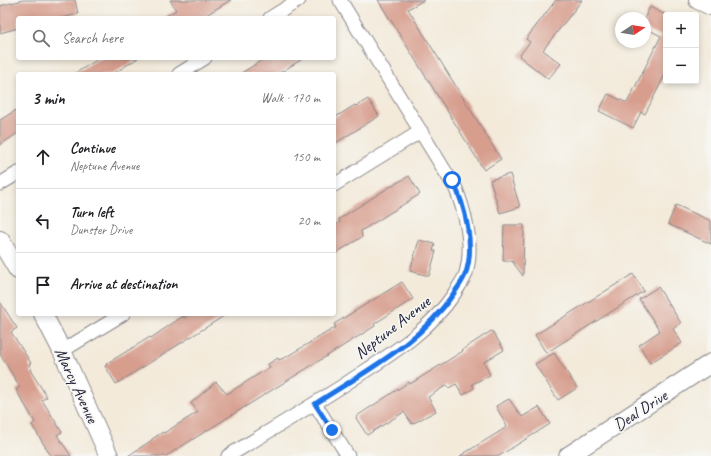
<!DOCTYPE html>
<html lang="en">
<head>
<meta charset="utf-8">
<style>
	:root { --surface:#fff; --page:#f2f2f2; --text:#202124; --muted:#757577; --line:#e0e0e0 }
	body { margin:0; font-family:Caveat,sans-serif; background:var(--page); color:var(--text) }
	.controls { position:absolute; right:12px; top:12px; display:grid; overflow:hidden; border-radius:4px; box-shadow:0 2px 6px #0003 }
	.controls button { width:36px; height:36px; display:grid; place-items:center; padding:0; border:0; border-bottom:1px solid var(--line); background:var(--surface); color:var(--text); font:20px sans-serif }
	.compass { position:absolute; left:615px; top:12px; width:36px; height:36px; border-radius:50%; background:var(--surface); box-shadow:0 2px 6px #0003; rotate:78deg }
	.stop { position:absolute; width:12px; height:12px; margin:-9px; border:3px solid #1a73e8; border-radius:50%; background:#fff }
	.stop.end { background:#1a73e8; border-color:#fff; box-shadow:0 1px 4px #0008 }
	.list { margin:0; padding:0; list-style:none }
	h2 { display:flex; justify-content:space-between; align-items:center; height:52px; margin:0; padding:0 16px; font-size:17px }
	h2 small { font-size:13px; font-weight:400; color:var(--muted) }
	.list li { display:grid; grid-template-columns:26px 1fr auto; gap:12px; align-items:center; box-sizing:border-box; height:64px; padding:0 16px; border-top:1px solid var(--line) }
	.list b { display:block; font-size:15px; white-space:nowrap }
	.list p { margin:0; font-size:13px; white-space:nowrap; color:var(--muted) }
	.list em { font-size:13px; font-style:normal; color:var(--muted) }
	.icon { flex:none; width:22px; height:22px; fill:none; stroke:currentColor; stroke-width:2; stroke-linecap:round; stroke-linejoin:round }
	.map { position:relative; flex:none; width:711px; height:456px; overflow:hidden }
	.search { position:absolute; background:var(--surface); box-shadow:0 2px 6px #0003; left:16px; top:16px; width:320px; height:44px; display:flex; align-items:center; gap:10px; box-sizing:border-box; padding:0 14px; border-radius:4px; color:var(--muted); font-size:15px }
	.panel { position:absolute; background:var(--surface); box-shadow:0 2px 6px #0003; left:16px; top:72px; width:320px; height:244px; border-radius:4px }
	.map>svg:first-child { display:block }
	.building { fill:#d79e8e }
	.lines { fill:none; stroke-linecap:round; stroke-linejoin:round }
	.street-casing { stroke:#8a868a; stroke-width:15 }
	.secondary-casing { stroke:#8a868a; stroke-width:20 }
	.street { stroke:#fff; stroke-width:13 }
	.secondary { stroke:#fff; stroke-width:18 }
	.route { stroke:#1a73e8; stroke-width:5 }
	.labels { text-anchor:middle; stroke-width:3.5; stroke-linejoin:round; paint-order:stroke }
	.street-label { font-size:17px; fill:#22223b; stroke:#f6f6f2 }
</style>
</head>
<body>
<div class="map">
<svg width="711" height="456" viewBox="0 0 711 456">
	<rect width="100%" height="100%" fill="#f6f6f2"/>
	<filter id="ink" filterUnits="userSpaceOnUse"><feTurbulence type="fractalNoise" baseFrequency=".025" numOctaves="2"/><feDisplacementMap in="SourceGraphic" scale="8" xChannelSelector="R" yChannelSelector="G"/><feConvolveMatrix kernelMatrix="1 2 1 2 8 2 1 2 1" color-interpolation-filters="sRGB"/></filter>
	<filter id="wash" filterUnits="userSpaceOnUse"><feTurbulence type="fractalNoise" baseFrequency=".012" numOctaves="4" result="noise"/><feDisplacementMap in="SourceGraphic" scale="16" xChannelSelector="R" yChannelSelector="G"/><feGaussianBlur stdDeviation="0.9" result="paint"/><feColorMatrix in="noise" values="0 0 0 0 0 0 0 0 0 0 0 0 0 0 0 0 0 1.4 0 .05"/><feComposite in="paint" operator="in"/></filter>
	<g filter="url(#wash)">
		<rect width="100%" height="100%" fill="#f3eada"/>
		<g id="blocks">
			<path class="building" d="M 23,0 L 75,0 L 78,14 L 61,18 L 18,18 L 18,28 L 0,33 L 0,6 Z
				M 170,0 L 231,0 L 201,18 L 163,18 L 176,10 Z
				M 378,0 L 424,0 L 408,9 L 501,159 L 484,170 Z
				M 556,0 L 582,0 L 543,50 L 561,64 L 548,79 L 519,56 L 530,42 L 526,39 Z
				M 650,7 L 666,15 L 666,73 L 645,114 L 641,112 L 633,128 L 599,111 L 608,94 L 627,103 L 661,36 L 645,28 L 645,17 Z
				M 100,58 L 138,58 L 113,74 L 74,74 Z
				M 265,58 L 304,58 L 278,74 L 240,74 Z
				M 368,99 L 379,116 L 334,144 L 334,118 L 355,105 L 356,106 Z
				M 18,109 L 18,133 L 0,145 L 0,120 Z
				M 510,174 L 520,207 L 500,213 L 490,180 Z
				M 409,176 L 420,194 L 361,231 L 362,237 L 334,254 L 334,226 L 340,222 L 339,219 L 388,188 Z
				M 676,205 L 711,221 L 711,244 L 668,224 Z
				M 504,225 L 524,225 L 523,276 L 512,261 L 503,261 Z
				M 419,240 L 435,244 L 433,251 L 436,251 L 429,276 L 410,271 Z
				M 633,274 L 644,291 L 546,353 L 535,335 Z
				M 402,282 L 413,299 L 374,324 L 375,326 L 166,456 L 128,456 L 152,440 L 152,439 L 163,432 L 164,433 L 198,412 L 191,403 L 216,382 L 227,394 L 270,367 L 268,364 L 278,358 L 279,360 L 286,357 L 336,327 L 334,324 Z
				M 658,287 L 681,323 L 673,329 L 682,343 L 650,363 L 639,345 L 660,331 L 639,299 Z
				M 0,302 L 17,328 L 11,332 L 31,363 L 29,364 L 31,369 L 30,370 L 47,397 L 42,400 L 62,432 L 57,435 L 71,456 L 51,456 L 32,425 L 35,422 L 16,390 L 20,387 L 0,354 Z
				M 190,314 L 227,314 L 116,384 L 105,366 L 107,365 L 106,364 L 150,337 L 151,338 L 183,316 L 184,318 Z
				M 491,331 L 493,332 L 504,350 L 484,362 L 490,375 L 472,384 L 474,388 L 463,395 L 456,384 L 449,388 L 447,385 L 428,397 L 436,411 L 412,424 L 404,412 L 367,435 L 356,418 L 357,416 L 409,382 L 410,384 L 463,351 L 462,350 Z
				M 554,353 L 577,388 L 558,400 L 535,364 Z
				M 509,399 L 522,417 L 539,407 L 550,424 L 499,456 L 460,456 L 507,427 L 496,406 Z"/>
		</g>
	</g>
	<g filter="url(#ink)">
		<use href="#blocks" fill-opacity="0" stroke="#8a868a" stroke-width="1"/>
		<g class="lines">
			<g class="street-casing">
				<path id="street" d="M 270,18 L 299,0
					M 179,74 L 205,58
					M 0,184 L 18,173
					M 334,185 L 421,131
					M 62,351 L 123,314
					M 315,404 L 348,456
					M 228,456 C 268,432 308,408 347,383 C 386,357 428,333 454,294 C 458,287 464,280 466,273 C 474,245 466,215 456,189 L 340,0"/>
			</g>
			<g class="secondary-casing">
				<path id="secondary" d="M 698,0 L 711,6
					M 0,240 L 18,270
					M 43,314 L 62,351 L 109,456
					M 568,456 L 711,363"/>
			</g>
			<use href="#street" class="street"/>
			<use href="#secondary" class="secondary"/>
		</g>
	</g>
	<g class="lines" filter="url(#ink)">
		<path class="route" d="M 332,430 L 315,404 C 364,372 421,343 454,293 C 458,287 463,281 465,275 C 476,248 465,204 452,180"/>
	</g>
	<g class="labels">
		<g class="street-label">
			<text transform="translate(392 327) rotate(-38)" y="6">Neptune Avenue</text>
			<text transform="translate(77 385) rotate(65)" y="6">Marcy Avenue</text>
			<text transform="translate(640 410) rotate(-33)" y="6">Deal Drive</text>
		</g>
	</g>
</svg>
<div class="controls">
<button>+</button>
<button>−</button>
</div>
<svg class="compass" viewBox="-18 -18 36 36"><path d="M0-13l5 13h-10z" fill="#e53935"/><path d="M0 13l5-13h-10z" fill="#757577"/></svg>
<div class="stop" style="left:452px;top:180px"></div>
<div class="stop end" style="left:332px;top:430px"></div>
<div class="search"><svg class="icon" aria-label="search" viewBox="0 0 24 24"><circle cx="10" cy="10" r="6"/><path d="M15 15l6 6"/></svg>Search here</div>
<section class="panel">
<h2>3 min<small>Walk · 170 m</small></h2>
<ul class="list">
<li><svg class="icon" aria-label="ahead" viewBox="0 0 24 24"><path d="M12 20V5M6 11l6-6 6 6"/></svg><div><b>Continue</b><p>Neptune Avenue</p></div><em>150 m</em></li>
<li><svg class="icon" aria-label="left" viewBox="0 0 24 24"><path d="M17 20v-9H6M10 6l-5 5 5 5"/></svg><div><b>Turn left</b><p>Dunster Drive</p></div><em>20 m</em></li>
<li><svg class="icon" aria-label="arrive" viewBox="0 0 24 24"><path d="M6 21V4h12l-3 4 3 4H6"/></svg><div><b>Arrive at destination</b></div></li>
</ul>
</section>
</div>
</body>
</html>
